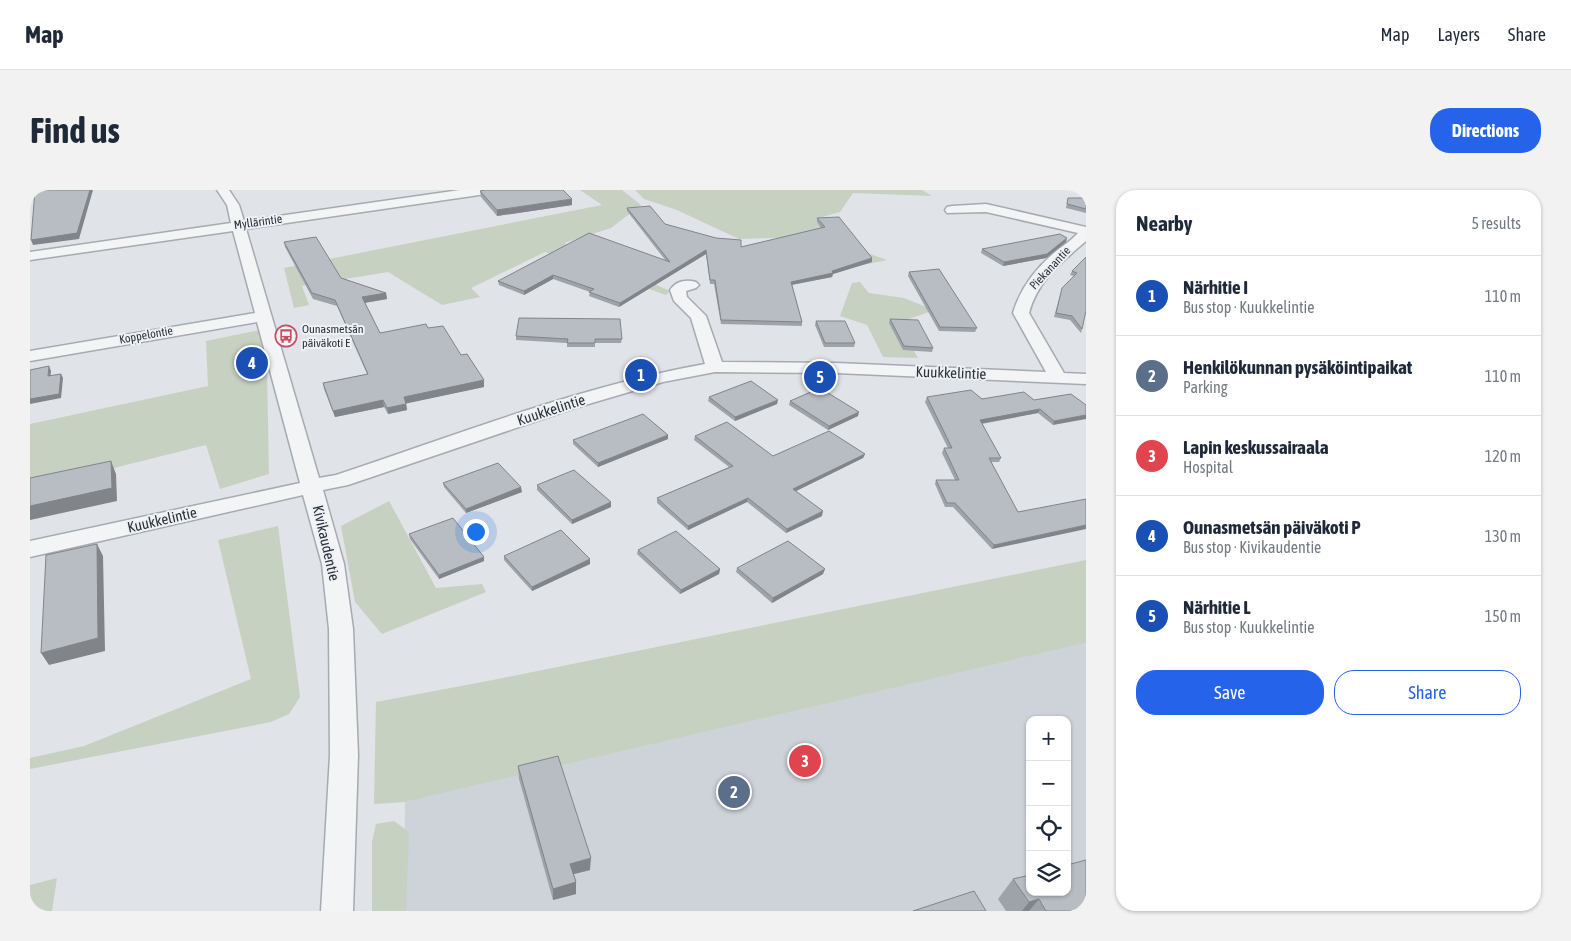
<!DOCTYPE html>
<html lang="en">
<head>
<meta charset="utf-8">
<style>
	:root { --surface:#fff; --page:#f2f2f3; --text:#1f2937; --muted:#747a83; --line:#e0e1e3; --accent:#2563eb }
	body { margin:0; font-family:"Asap Condensed",sans-serif; background:var(--page); color:var(--text) }
	.controls { position:absolute; right:15px; bottom:15px; display:grid; overflow:hidden; border-radius:10px; box-shadow:0 1px 4px #0004 }
	.controls button { width:45px; height:45px; display:grid; place-items:center; padding:0; border:0; border-bottom:1px solid var(--line); background:var(--surface); color:var(--text); font:25px sans-serif }
	.you { position:absolute; left:445px; top:341px; width:18px; height:18px; margin:-12px; border:4px solid #fff; border-radius:50%; background:#1a73e8; box-shadow:0 0 0 8px #1a73e833 }
	.badge { display:grid; place-items:center; width:32px; height:32px; border-radius:50%; background:var(--accent); color:#fff; font-size:16px; font-weight:700 }
	.pin { position:absolute; translate:-50% -50%; border:2px solid #fff; box-shadow:0 1px 5px #0006 }
	.list { margin:0; padding:0; list-style:none }
	h2 { display:flex; justify-content:space-between; align-items:center; height:65px; margin:0; padding:0 20px; font-size:21px }
	h2 small { font-size:16px; font-weight:400; color:var(--muted) }
	.list li { display:grid; grid-template-columns:32px 1fr auto; gap:15px; align-items:center; box-sizing:border-box; height:80px; padding:0 20px; border-top:1px solid var(--line) }
	.list b { display:block; font-size:19px; white-space:nowrap }
	.list p { margin:0; font-size:16px; white-space:nowrap; color:var(--muted) }
	.list em { font-size:16px; font-style:normal; color:var(--muted) }
	.actions { display:flex; gap:10px; padding:15px 20px }
	.actions a { flex:1; padding:11px 0; border:1px solid var(--accent); border-radius:20px; text-align:center; font-size:18px; color:var(--accent) }
	.actions .main { background:var(--accent); color:#fff }
	.icon { flex:none; width:28px; height:28px; fill:none; stroke:currentColor; stroke-width:2; stroke-linecap:round; stroke-linejoin:round }
	.map { position:relative; flex:none; width:1056px; height:721px; overflow:hidden; border-radius:20px }
	header { display:flex; align-items:center; gap:30px; box-sizing:border-box; height:70px; padding:0 25px; background:var(--surface); border-bottom:1px solid var(--line) }
	header strong { font-size:24px }
	nav { display:flex; gap:28px; margin-inline-start:auto; font-size:18px }
	.intro { display:flex; align-items:center; justify-content:space-between; box-sizing:border-box; height:120px; padding:0 30px }
	h1 { margin:0; font-size:35px }
	.button { padding:12px 22px; border-radius:20px; background:var(--accent); color:#fff; font-size:18px; font-weight:700 }
	main { display:flex; gap:30px; padding:0 30px }
	aside { flex:1; background:var(--surface); border-radius:20px; box-shadow:0 1px 4px #0004 }
	.map>svg:first-child { display:block }
	.built { fill:#ced2d9; fill-rule:evenodd }
	.green { fill:#c6d1c2 }
	.lines { fill:none; stroke-linecap:round; stroke-linejoin:round }
	.street-casing { stroke:#a6aab2; stroke-width:3 }
	.street { fill:#f2f4f6; fill-rule:evenodd }
	.wall { fill:#9ea3a9 }
	.shaded-wall { fill:#818489 }
	.building { fill:#b8bdc4; stroke:#818489 }
	.labels { text-anchor:middle; stroke-width:4; stroke-linejoin:round; paint-order:stroke }
	.far-street-label { font-size:12px; fill:#2a323e; stroke:#eff2f5 }
	.far-poi-label { font-size:12px; fill:#2a323e; stroke:#eff2f5; text-anchor:start }
	.street-label { font-size:15px; fill:#2a323e; stroke:#eff2f5 }
</style>
</head>
<body>
<header>
<strong>Map</strong>
<nav><a>Map</a><a>Layers</a><a>Share</a></nav>
</header>
<div class="intro"><h1>Find us</h1><a class="button">Directions</a></div>
<main>
<div class="map">
<svg width="1056" height="721" viewBox="0 0 1056 721">
	<rect width="100%" height="100%" fill="#e0e3e8"/>
	<path class="built" d="M 1056,453 L 1056,721 L 374,721 L 375,612 ZM 1000,530 L 1037,530 L 1037,702 L 1000,702 Z"/>
	<path class="green" d="M 550,0 L 592,0 L 611,15 L 581,38 L 534,53 L 640,101 L 636,105 L 515,62 L 441,98 L 450,107 L 412,115 L 358,82 L 272,96 L 279,115 L 264,118 L 254,78 L 572,15 Z
		M 605,0 L 892,0 L 902,6 L 823,3 L 810,22 L 789,28 L 796,48 L 857,70 L 828,76 L 779,47 L 709,49 L 647,20 L 614,9 Z
		M 830,92 L 839,103 L 874,108 L 904,120 L 868,133 L 888,168 L 853,167 L 837,135 L 810,126 L 822,93 Z
		M 230,140 L 237,183 L 239,284 L 190,299 L 176,255 L 0,299 L 0,234 L 178,196 L 176,151 Z
		M 359,311 L 406,398 L 452,394 L 456,402 L 352,444 L 325,412 L 311,336 Z
		M 248,336 L 270,507 L 259,524 L 241,532 L 0,579 L 0,568 L 54,556 L 221,489 L 188,350 Z
		M 1056,370 L 1056,453 L 375,612 L 344,614 L 346,512 L 463,490 Z
		M 364,631 L 379,642 L 376,721 L 342,721 L 342,652 L 346,634 Z
		M 27,688 L 22,721 L 0,721 L 0,695 Z"/>
	<g class="lines">
		<g class="street-casing">
			<path id="street" d="M 187,0 L 199,0 L 209,15 L 214,31 L 430,0 L 462,0 L 456,4 L 216,39 L 289,288 L 306,285 C 426,245 551,196 675,174 L 661,128 L 644,111 L 640,100 C 646,91 656,89 666,92 L 669,95 L 666,98 L 656,101 L 657,107 L 676,126 L 692,172 L 806,173 L 1016,182 L 983,123 C 990,99 1005,79 1024,63 C 1032,56 1041,51 1048,43 L 956,22 L 917,23 L 915,20 L 917,17 L 922,16 L 956,14 L 1056,37 L 1056,51 C 1031,73 1008,90 999,123 L 1034,183 L 1056,184 L 1056,194 L 806,183 L 685,182 L 633,192 L 545,218 L 318,295 L 293,300 L 314,374 L 323,439 L 328,565 L 323,721 L 291,721 L 300,565 L 299,439 L 292,374 L 273,305 L 0,367 L 0,351 L 270,293 L 227,132 L 0,171 L 0,161 L 225,123 L 203,41 L 0,70 L 0,62 L 201,33 L 197,15 Z"/>
		</g>
		<use href="#street" class="street"/>
	</g>
	<path class="wall" d="M 450,1 L 542,15 L 467,26 L 451,7 Z
		M 1038,8 L 1056,8 L 1056,23 L 1036,18 Z
		M 597,18 L 635,34 L 711,57 L 791,38 L 787,32 L 787,28 L 842,68 L 842,72 L 803,84 L 802,87 L 762,95 L 772,132 L 772,136 L 691,134 L 684,94 L 680,94 L 676,64 L 589,117 L 559,106 L 560,102 L 523,89 L 494,105 L 469,95 L 468,91 L 636,71 L 597,21 Z
		M 254,52 L 311,88 L 356,103 L 357,109 L 335,113 L 350,143 L 398,138 L 431,165 L 454,190 L 454,197 L 376,213 L 377,220 L 358,224 L 354,217 L 305,227 L 294,199 L 293,193 L 337,184 L 307,116 L 283,109 L 255,57 Z
		M 1036,52 L 1016,68 L 973,76 L 951,63 L 952,59 Z
		M 1056,67 L 1052,139 L 1051,143 L 1040,130 L 1024,127 L 1032,98 L 1044,86 L 1040,85 L 1042,81 Z
		M 879,82 L 947,138 L 945,142 L 909,141 L 878,86 Z
		M 860,129 L 903,158 L 902,162 L 873,160 L 859,133 Z
		M 786,131 L 825,153 L 824,157 L 794,157 L 785,135 Z
		M 486,146 L 592,149 L 591,153 L 565,153 L 565,157 L 537,157 L 537,153 L 486,150 Z
		M 1041,204 L 1023,235 L 1008,223 L 952,234 L 971,268 L 969,272 L 961,272 L 988,322 L 962,359 L 923,317 L 915,317 L 905,294 L 906,290 L 925,290 L 912,263 L 914,258 L 918,258 L 895,212 L 897,207 L 1004,210 Z
		M 679,207 L 747,214 L 705,231 L 678,211 Z
		M 760,211 L 828,226 L 798,240 L 759,215 Z
		M 638,245 L 638,249 L 568,277 L 543,254 L 543,250 Z
		M 665,246 L 743,266 L 835,264 L 833,268 L 766,301 L 792,326 L 756,343 L 717,312 L 658,340 L 627,313 L 627,308 L 699,277 L 664,250 Z
		M 413,293 L 492,302 L 436,323 L 414,297 Z
		M 507,295 L 581,317 L 542,334 L 507,300 Z
		M 379,344 L 454,367 L 454,371 L 409,389 L 380,349 Z
		M 608,360 L 690,379 L 689,384 L 650,404 L 607,364 Z
		M 474,366 L 560,374 L 502,401 L 474,370 Z
		M 707,378 L 793,384 L 742,413 L 706,382 Z
		M 488,576 L 560,680 L 544,684 L 546,692 L 546,704 L 523,710 L 489,589 Z
		M 983,689 L 1056,721 L 976,721 L 968,709 Z"/>
	<path class="shaded-wall" d="M 60,0 L 63,0 L 49,49 L 3,55 L 1,50 Z
		M 542,9 L 542,15 L 467,26 L 467,20 Z
		M 1037,48 L 1036,52 L 1016,68 L 973,76 L 974,72 Z
		M 676,60 L 676,64 L 589,117 L 590,113 Z
		M 842,68 L 842,72 L 803,84 L 802,87 L 760,95 L 761,92 L 802,81 Z
		M 523,85 L 523,89 L 494,105 L 494,101 Z
		M 356,103 L 357,109 L 333,113 L 332,107 Z
		M 19,176 L 21,181 L 20,190 L 18,186 Z
		M 31,184 L 33,188 L 31,208 L 0,214 L 0,209 Z
		M 454,190 L 454,197 L 374,214 L 374,207 Z
		M 353,210 L 354,217 L 305,227 L 303,221 Z
		M 748,210 L 747,214 L 705,231 L 705,227 Z
		M 376,214 L 377,220 L 358,224 L 357,218 Z
		M 1010,219 L 1008,223 L 948,234 L 950,230 Z
		M 829,222 L 828,226 L 798,240 L 799,236 Z
		M 1056,225 L 1056,229 L 1023,235 L 1024,231 Z
		M 638,245 L 638,249 L 568,277 L 568,273 Z
		M 835,264 L 833,268 L 762,303 L 763,299 Z
		M 81,271 L 86,284 L 87,311 L 0,330 L 0,316 Z
		M 491,297 L 492,302 L 436,323 L 436,319 Z
		M 718,308 L 717,312 L 658,340 L 658,336 Z
		M 581,312 L 581,317 L 542,334 L 542,330 Z
		M 793,321 L 792,326 L 756,343 L 757,339 Z
		M 1056,335 L 1056,339 L 962,359 L 964,355 Z
		M 67,354 L 73,366 L 75,461 L 19,475 L 11,463 Z
		M 454,367 L 454,371 L 409,389 L 409,385 Z
		M 560,369 L 560,374 L 502,401 L 502,397 Z
		M 690,379 L 689,384 L 650,404 L 651,400 Z
		M 795,379 L 793,384 L 742,413 L 743,408 Z
		M 561,668 L 560,680 L 540,685 L 540,674 Z
		M 546,692 L 546,704 L 523,710 L 523,699 Z
		M 1009,709 L 999,721 L 992,721 L 999,712 Z"/>
	<path class="building" d="M 5,0 L 60,0 L 47,43 L 1,50 Z
		M 455,0 L 533,0 L 542,9 L 467,20 L 450,1 Z
		M 1038,8 L 1056,8 L 1056,19 L 1037,14 Z
		M 620,16 L 635,34 L 686,48 L 711,50 L 711,57 L 795,37 L 787,28 L 809,27 L 842,68 L 802,81 L 803,83 L 761,92 L 772,132 L 691,130 L 685,90 L 680,90 L 676,60 L 590,113 L 559,102 L 564,99 L 523,85 L 494,101 L 468,91 L 559,43 L 640,72 L 597,18 Z
		M 1030,44 L 1037,48 L 1017,64 L 974,72 L 952,59 Z
		M 286,47 L 311,88 L 356,103 L 332,107 L 350,143 L 396,134 L 398,138 L 413,136 L 431,165 L 437,164 L 454,190 L 374,207 L 376,214 L 357,218 L 353,210 L 303,221 L 293,193 L 338,184 L 305,110 L 282,103 L 254,52 Z
		M 1056,67 L 1056,121 L 1052,139 L 1042,126 L 1026,123 L 1032,98 L 1047,83 L 1042,81 Z
		M 909,79 L 947,138 L 910,137 L 879,82 Z
		M 489,128 L 590,129 L 592,149 L 565,149 L 565,153 L 537,153 L 538,149 L 486,146 Z
		M 860,129 L 888,130 L 903,158 L 874,156 Z
		M 786,131 L 815,131 L 825,153 L 795,153 Z
		M 19,176 L 18,186 L 31,184 L 29,204 L 0,209 L 0,180 Z
		M 721,191 L 748,210 L 705,227 L 679,207 Z
		M 790,198 L 829,222 L 799,236 L 760,211 Z
		M 941,200 L 952,209 L 994,202 L 1004,210 L 1041,204 L 1056,215 L 1056,225 L 1024,231 L 1010,219 L 950,230 L 971,268 L 959,268 L 988,322 L 1056,309 L 1056,335 L 964,355 L 925,313 L 917,313 L 906,290 L 929,290 L 914,258 L 922,258 L 897,207 Z
		M 613,224 L 638,245 L 568,273 L 543,250 Z
		M 697,232 L 743,266 L 799,241 L 835,264 L 763,299 L 793,321 L 757,339 L 718,308 L 658,336 L 627,308 L 703,276 L 665,246 Z
		M 81,271 L 82,298 L 0,316 L 0,288 Z
		M 468,273 L 491,297 L 436,319 L 413,293 Z
		M 544,280 L 581,312 L 542,330 L 507,295 Z
		M 423,328 L 454,367 L 409,385 L 379,344 Z
		M 531,340 L 560,369 L 502,397 L 474,366 Z
		M 646,341 L 690,379 L 651,400 L 608,360 Z
		M 758,351 L 795,379 L 743,408 L 707,378 Z
		M 67,354 L 68,448 L 11,463 L 16,365 Z
		M 528,566 L 561,668 L 540,674 L 546,692 L 523,699 L 488,576 Z
		M 1056,670 L 1056,721 L 1016,721 L 1009,709 L 999,712 L 983,689 L 1000,685 L 1000,702 L 1037,702 L 1037,675 Z
		M 944,701 L 956,721 L 883,721 Z"/>
	<defs>
		<g id="bus-ring" transform="scale(1.125)"><circle r="9.5" fill="#eff2f5" stroke="#c25063" stroke-width="1.5"/><path d="M-5-6H5V4H4V6H2V4H-2V6H-4V4H-5ZM-3.5-4V0h7V-4ZM-3.5 1.2v1.5H-2V1.2ZM2 1.2v1.5H3.5V1.2Z" fill="#c25063"/></g>
	</defs>
	<g fill-rule="evenodd">
		<use href="#bus-ring" x="256" y="146"/>
	</g>
	<g class="labels">
		<g class="far-street-label">
			<text transform="translate(228 32) rotate(-8)" y="4">Myllärintie</text>
			<text transform="translate(1020 78) rotate(-47)" y="4">Piekanantie</text>
			<text transform="translate(116 145) rotate(-10)" y="4">Koppelontie</text>
		</g>
		<g class="far-poi-label">
			<text x="272" y="143">Ounasmetsän<tspan x="272" dy="14">päiväkoti E</tspan></text>
		</g>
		<g class="street-label">
			<text transform="translate(921 183) rotate(2)" y="5">Kuukkelintie</text>
			<text transform="translate(521 220) rotate(-18)" y="5">Kuukkelintie</text>
			<text transform="translate(132 330) rotate(-13)" y="5">Kuukkelintie</text>
			<text transform="translate(296 353) rotate(77)" y="5">Kivikaudentie</text>
		</g>
	</g>
</svg>
<div class="controls">
<button>+</button>
<button>−</button>
<button><svg class="icon" aria-label="locate" viewBox="0 0 24 24"><circle cx="12" cy="12" r="6"/><path d="M12 2v4M12 18v4M2 12h4M18 12h4"/></svg></button>
<button><svg class="icon" aria-label="layers" viewBox="0 0 24 24"><path d="M12 4l9 5-9 5-9-5zM3 14l9 5 9-5"/></svg></button>
</div>
<div class="you"></div>
<div class="pin badge" style="left:611px;top:185px;background:#1a4fb4">1</div>
<div class="pin badge" style="left:704px;top:602px;background:#5c6f8a">2</div>
<div class="pin badge" style="left:775px;top:571px;background:#e0444e">3</div>
<div class="pin badge" style="left:222px;top:173px;background:#1a4fb4">4</div>
<div class="pin badge" style="left:790px;top:187px;background:#1a4fb4">5</div>
</div>
<aside>
<h2>Nearby<small>5 results</small></h2>
<ul class="list">
<li><span class="badge" style="background:#1a4fb4">1</span><div><b>Närhitie I</b><p>Bus stop · Kuukkelintie</p></div><em>110 m</em></li>
<li><span class="badge" style="background:#5c6f8a">2</span><div><b>Henkilökunnan pysäköintipaikat</b><p>Parking</p></div><em>110 m</em></li>
<li><span class="badge" style="background:#e0444e">3</span><div><b>Lapin keskussairaala</b><p>Hospital</p></div><em>120 m</em></li>
<li><span class="badge" style="background:#1a4fb4">4</span><div><b>Ounasmetsän päiväkoti P</b><p>Bus stop · Kivikaudentie</p></div><em>130 m</em></li>
<li><span class="badge" style="background:#1a4fb4">5</span><div><b>Närhitie L</b><p>Bus stop · Kuukkelintie</p></div><em>150 m</em></li>
</ul>
<div class="actions"><a class="main">Save</a><a>Share</a></div>
</aside>
</main>
</body>
</html>
